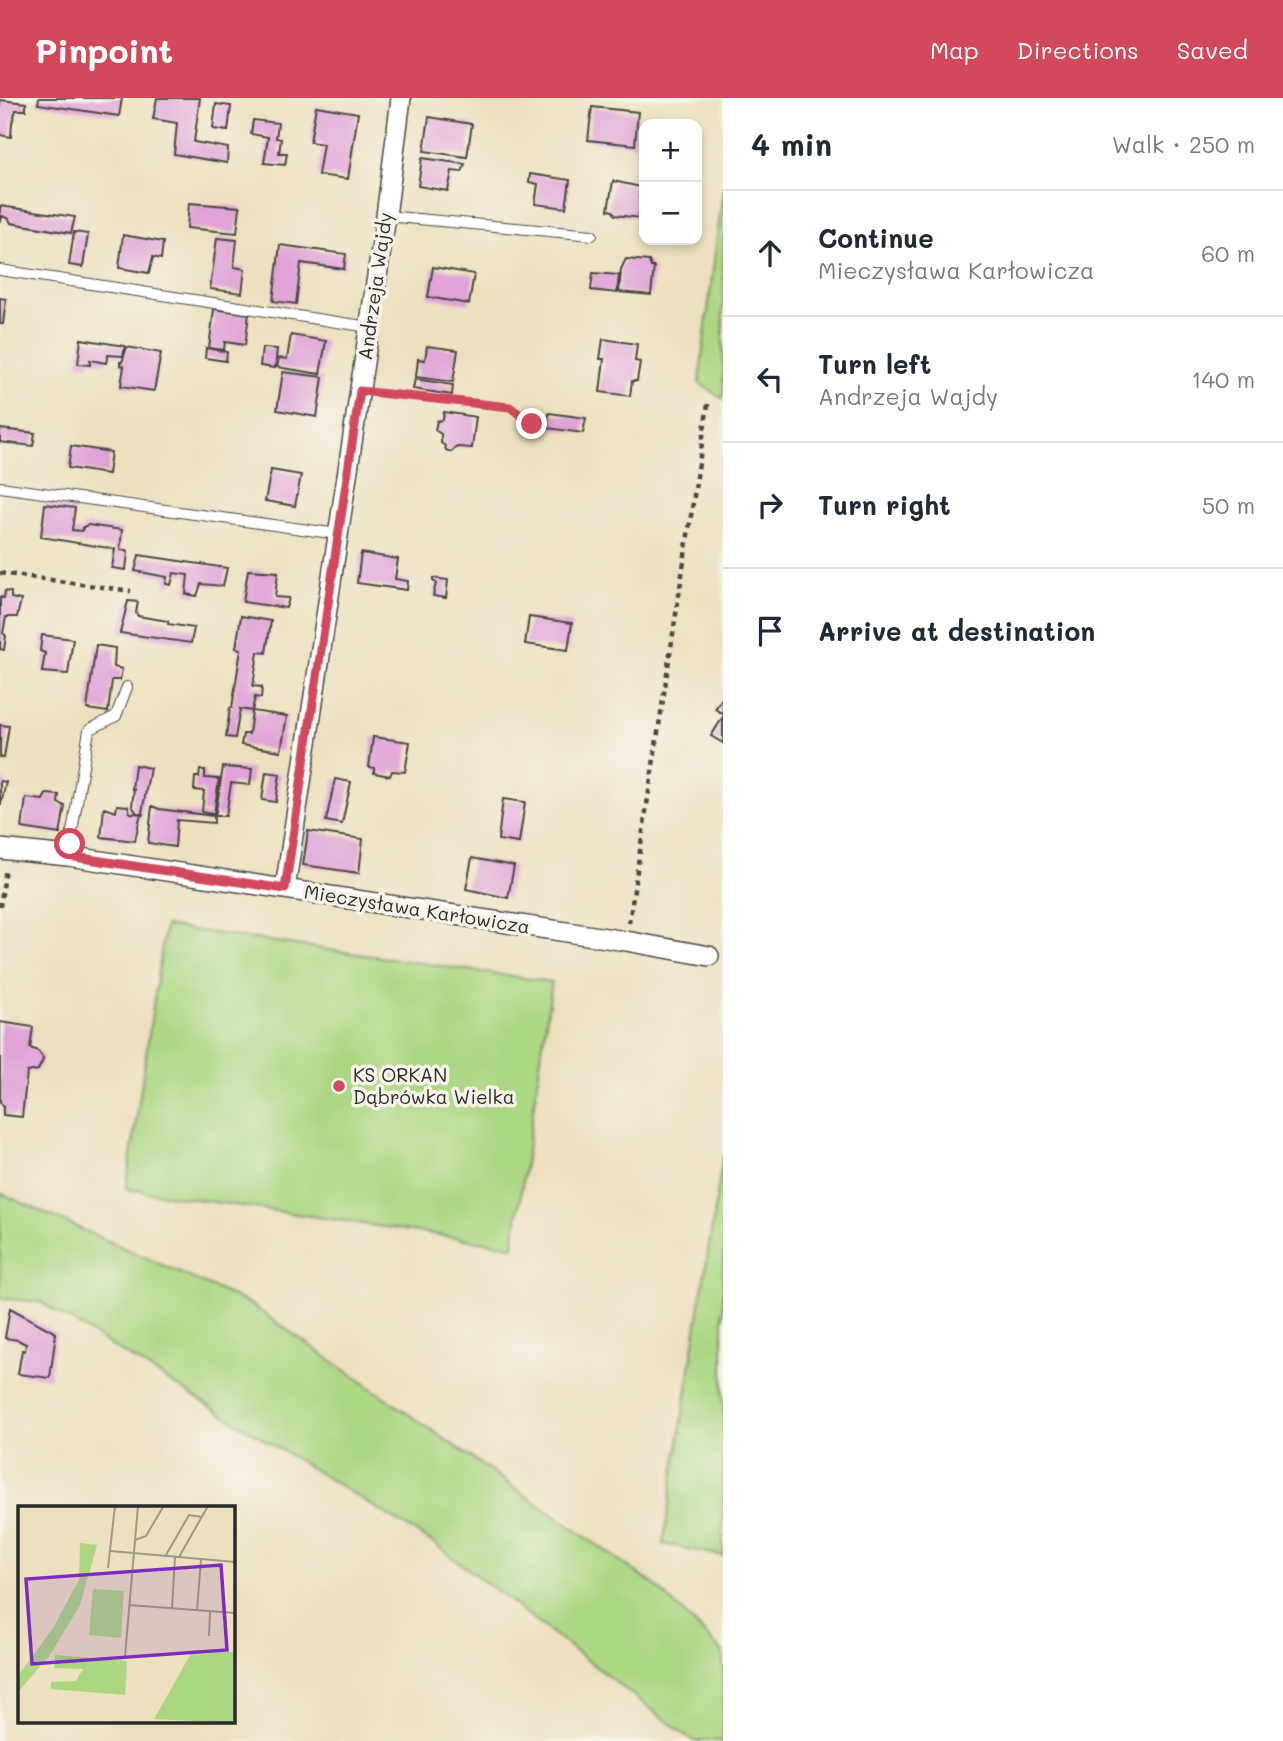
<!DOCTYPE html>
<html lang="en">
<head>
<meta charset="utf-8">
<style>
	:root { --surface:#fff; --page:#f6f6f7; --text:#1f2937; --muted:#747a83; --line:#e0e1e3; --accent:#d1495b }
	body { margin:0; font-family:Mali,sans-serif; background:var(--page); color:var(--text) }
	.controls { position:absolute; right:21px; top:21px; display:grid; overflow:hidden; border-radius:14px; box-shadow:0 4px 10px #0003 }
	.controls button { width:63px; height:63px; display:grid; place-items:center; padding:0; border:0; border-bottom:2px solid var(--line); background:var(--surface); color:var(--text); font:35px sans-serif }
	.stop { position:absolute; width:21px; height:21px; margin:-16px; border:5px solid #d1495b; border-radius:50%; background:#fff }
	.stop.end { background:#d1495b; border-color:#fff; box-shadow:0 2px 7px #0008 }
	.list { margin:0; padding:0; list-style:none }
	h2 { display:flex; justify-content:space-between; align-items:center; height:91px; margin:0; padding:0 28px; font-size:30px }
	h2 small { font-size:23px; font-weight:400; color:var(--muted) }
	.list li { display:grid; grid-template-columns:46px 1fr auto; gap:21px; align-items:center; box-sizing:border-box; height:126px; padding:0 28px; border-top:2px solid var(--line) }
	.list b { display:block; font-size:26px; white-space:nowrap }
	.list p { margin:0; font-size:23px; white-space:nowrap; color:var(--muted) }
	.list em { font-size:23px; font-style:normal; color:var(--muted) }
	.icon { flex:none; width:38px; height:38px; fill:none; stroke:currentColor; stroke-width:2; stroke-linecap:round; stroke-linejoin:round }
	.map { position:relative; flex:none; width:723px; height:1643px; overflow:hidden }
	header { display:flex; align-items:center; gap:42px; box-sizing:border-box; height:98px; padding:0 35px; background:var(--accent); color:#fff }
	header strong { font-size:33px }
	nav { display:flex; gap:38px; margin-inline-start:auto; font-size:24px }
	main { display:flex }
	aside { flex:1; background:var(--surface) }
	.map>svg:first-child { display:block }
	.green { fill:#abd783; stroke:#6b8157; stroke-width:2 }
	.building { fill:#e0a3d8 }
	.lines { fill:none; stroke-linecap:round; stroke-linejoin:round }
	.lane-casing { stroke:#484641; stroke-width:12 }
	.street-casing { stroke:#484641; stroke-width:22 }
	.path { stroke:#484641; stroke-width:4.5; stroke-dasharray:5 5; stroke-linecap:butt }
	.lane { stroke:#fff; stroke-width:10 }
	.street { stroke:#fff; stroke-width:19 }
	.route { stroke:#d1495b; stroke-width:9 }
	.poi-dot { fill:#d1495b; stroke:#f7f3e8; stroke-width:2.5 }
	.labels { text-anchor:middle; stroke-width:7; stroke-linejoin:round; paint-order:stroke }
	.street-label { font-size:19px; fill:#2b2b2b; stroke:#f7f3e8 }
	.poi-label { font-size:19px; fill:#2b2b2b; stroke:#f7f3e8; text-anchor:start }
	.inset-road { fill:none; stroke:#9f9884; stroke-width:2 }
	.view { fill:#7b2cbf; fill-opacity:0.15; stroke:#7b2cbf; stroke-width:3.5 }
	.inset-edge { fill:none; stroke:#2b2b2b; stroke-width:3.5 }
</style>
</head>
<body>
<header>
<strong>Pinpoint</strong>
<nav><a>Map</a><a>Directions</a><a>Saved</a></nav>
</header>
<main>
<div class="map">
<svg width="723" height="1643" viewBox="0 0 723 1643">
	<rect width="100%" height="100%" fill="#f7f3e8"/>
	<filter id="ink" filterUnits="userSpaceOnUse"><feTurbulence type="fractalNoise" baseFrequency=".0143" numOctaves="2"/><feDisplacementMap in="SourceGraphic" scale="14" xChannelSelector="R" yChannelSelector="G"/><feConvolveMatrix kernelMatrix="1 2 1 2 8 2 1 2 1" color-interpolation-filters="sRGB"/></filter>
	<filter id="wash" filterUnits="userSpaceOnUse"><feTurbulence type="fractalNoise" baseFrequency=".00686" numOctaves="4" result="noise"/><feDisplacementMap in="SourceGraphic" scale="28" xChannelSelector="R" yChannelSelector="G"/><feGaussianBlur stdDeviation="1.57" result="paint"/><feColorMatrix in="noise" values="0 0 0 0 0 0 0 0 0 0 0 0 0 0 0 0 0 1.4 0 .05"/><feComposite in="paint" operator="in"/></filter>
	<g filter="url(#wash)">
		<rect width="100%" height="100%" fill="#ede0bf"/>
		<path class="green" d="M 723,90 L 723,301 L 699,285 Z
			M 165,828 L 552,884 L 513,1148 L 126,1091 Z
			M 723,1057 L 723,1458 L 663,1446 Z
			M 0,1095 L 250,1206 L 656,1488 L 723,1554 L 723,1643 L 693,1643 L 435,1446 L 40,1204 L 0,1200 Z"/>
		<g id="blocks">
			<path class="building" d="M 39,0 L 122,0 L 119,18 L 38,6 Z
				M 157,0 L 200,0 L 194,44 L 228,50 L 227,65 L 174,56 L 177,25 L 153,21 Z
				M 0,2 L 26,5 L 26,12 L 16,12 L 12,25 L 11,39 L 0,37 Z
				M 216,6 L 231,8 L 228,33 L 213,31 Z
				M 316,8 L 358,15 L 348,81 L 318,77 L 323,46 L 310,44 Z
				M 592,9 L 638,14 L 635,47 L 588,42 Z
				M 429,19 L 472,26 L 467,59 L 424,53 Z
				M 253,22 L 278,25 L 276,40 L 281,41 L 279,55 L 287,55 L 285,67 L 264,65 L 268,39 L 251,36 Z
				M 422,60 L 465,66 L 462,74 L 452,73 L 448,93 L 418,88 Z
				M 530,76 L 570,82 L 566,110 L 535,106 L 538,86 L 529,84 Z
				M 613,83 L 641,89 L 639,99 L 643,101 L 641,120 L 615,117 L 613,113 L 608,112 Z
				M 189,105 L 240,109 L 237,135 L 187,130 Z
				M 0,108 L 75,119 L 71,135 L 11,125 L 9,121 L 2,118 L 1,123 L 0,123 Z
				M 74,134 L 88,136 L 83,169 L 69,167 Z
				M 123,137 L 163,144 L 161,161 L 153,159 L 149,175 L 119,170 Z
				M 217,140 L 237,142 L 234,169 L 245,171 L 242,195 L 210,191 Z
				M 280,147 L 346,156 L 344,171 L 301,165 L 296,206 L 273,203 Z
				M 626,161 L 649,163 L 651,169 L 654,169 L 651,197 L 619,194 L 621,171 Z
				M 433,169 L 474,176 L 469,206 L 428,199 Z
				M 593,175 L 619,177 L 617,195 L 591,192 Z
				M 0,200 L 6,201 L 3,226 L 0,226 Z
				M 214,211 L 249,216 L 245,247 L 225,244 L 224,252 L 209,250 Z
				M 291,237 L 326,243 L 320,276 L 277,269 L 279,260 L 287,261 Z
				M 81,241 L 125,248 L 123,258 L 108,257 L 106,265 L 90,262 L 90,267 L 78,266 Z
				M 603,241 L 637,246 L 635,263 L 640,264 L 637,283 L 632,283 L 630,298 L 600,294 L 604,261 L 600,261 Z
				M 427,248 L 458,252 L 453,284 L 416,279 L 418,261 L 425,262 Z
				M 127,249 L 161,255 L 154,293 L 121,288 L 124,268 L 120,267 L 120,264 L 122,264 Z
				M 206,250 L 227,254 L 226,263 L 205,260 Z
				M 262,250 L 277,251 L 275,270 L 260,268 Z
				M 283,274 L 323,279 L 317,319 L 277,312 Z
				M 415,281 L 453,287 L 452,297 L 413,291 Z
				M 444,314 L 476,319 L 472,350 L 457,349 L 451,354 L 446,352 L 445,348 L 441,345 L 441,336 L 435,332 L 437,323 L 443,322 Z
				M 549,315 L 586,320 L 583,335 L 547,330 Z
				M 0,331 L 35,335 L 33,348 L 0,344 Z
				M 71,348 L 111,354 L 108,376 L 68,370 Z
				M 271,372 L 301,377 L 295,408 L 265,403 Z
				M 45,406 L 75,410 L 72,432 L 82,433 L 83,429 L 88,427 L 122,432 L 120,452 L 128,453 L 126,472 L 112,470 L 115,451 L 41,439 Z
				M 361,455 L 398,461 L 395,481 L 408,483 L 407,492 L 357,485 Z
				M 139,457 L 227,470 L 223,488 L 201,486 L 197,498 L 186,496 L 188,477 L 174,475 L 171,487 L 166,486 L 167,479 L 135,473 Z
				M 248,472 L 278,474 L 275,499 L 289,500 L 286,510 L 243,504 Z
				M 433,480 L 448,482 L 446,500 L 433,498 L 436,485 L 433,483 Z
				M 5,493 L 11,494 L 11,500 L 21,502 L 17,519 L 6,519 L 3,535 L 6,538 L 4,552 L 0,551 L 0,499 L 4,500 Z
				M 128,503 L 138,504 L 136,515 L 138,518 L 168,523 L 168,526 L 194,530 L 191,545 L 120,535 Z
				M 241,518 L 271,523 L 266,555 L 258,554 L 253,588 L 262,589 L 261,600 L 255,599 L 252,613 L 240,611 L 235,640 L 226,639 L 230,610 L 232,610 L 241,551 L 236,550 Z
				M 529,519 L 572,525 L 568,552 L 525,546 Z
				M 42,537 L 73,541 L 68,576 L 42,574 L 45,555 L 40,553 Z
				M 96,547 L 115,550 L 114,569 L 122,571 L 120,582 L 112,582 L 108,614 L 87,611 Z
				M 723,599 L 723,616 L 715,611 Z
				M 252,613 L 287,618 L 281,653 L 241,647 L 243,636 L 249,636 Z
				M 723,619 L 723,645 L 711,638 Z
				M 0,627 L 9,628 L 4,660 L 0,659 Z
				M 373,639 L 410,644 L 405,674 L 392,673 L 390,678 L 374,675 L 374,670 L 369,669 Z
				M 135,667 L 150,670 L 142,715 L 137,715 L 132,708 L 134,691 L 132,691 Z
				M 223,669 L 252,671 L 250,687 L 231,685 L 226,718 L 215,718 Z
				M 200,672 L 205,672 L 205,680 L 219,681 L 214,716 L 202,714 L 204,693 L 194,692 L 195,679 L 199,679 Z
				M 266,674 L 280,676 L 276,704 L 262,702 Z
				M 335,681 L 351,684 L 342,726 L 326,723 Z
				M 0,683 L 6,684 L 1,706 L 0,706 Z
				M 46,696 L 59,697 L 58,705 L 65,708 L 60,736 L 22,730 L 26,700 L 43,702 Z
				M 503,701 L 525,704 L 519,745 L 498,742 Z
				M 117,707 L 128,708 L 130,715 L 143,716 L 140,719 L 135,743 L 101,739 L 104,710 L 116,714 Z
				M 152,708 L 159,711 L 214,718 L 214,725 L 177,722 L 175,749 L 148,745 Z
				M 308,733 L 363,741 L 359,775 L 303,767 Z
				M 472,760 L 514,768 L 508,800 L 466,791 Z
				M 0,924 L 33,929 L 30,950 L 38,953 L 43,960 L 42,964 L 38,972 L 27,974 L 22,1019 L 3,1017 L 3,1008 L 0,1004 Z
				M 10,1210 L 56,1235 L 50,1280 L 18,1276 L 22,1252 L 25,1253 L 26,1246 L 18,1242 L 5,1240 Z"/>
		</g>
	</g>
	<g filter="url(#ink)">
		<use href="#blocks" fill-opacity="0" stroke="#484641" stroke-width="2"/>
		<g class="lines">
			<g class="lane-casing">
				<path id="lane" d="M 386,118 L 592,137
					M 0,172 L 369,229
					M 0,389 L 338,436
					M 68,758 L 89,632 L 116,618 L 127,589"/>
			</g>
			<g class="street-casing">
				<path id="street" d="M 0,751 L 68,758 L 626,843 L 709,858
					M 285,791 L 386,118 L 401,0"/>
			</g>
			<path class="path" d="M 378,295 L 510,309 L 532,326
				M 0,475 L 131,493
				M 0,809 L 6,770
				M 629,825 L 708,306"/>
			<use href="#lane" class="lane"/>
			<use href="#street" class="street"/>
		</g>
	</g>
	<g class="lines" filter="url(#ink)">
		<path class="route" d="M 70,746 L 68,758 L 285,791 L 360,293 L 510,309 L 532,326"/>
	</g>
	<circle class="poi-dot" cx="339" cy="988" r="7"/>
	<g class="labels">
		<g class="street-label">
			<text transform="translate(375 188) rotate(-82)" y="7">Andrzeja Wajdy</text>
			<text transform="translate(417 811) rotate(9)" y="7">Mieczysława Karłowicza</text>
		</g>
		<g class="poi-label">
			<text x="353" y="984">KS ORKAN<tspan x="353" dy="22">Dąbrówka Wielka</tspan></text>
		</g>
	</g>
	<g transform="translate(18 1408)">
		<rect width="217" height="217" fill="#ede0bf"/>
		<path d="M 62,37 L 79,39 L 62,99 L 32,149 L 0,186 L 0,170 L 35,122 L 61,74 ZM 75,83 L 106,85 L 103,132 L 71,129 ZM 175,144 L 217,146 L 217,217 L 136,213 ZM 37,149 L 109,155 L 107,189 L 33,183 L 33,176 L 58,175 L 65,163 L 36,162 Z" fill="#abd783"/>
		<path class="inset-road" d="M 117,34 L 128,30 L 145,1M 93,45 L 217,56M 148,49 L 171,9 L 184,11M 161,51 L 190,0M 90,62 L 97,0M 111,99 L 217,107M 154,103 L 157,51M 179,104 L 183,53M 191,130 L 192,106M 107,150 L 120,0"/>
		<path class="view" d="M 203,59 L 209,144 L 14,158 L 8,73 Z"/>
		<rect width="217" height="217" class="inset-edge"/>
	</g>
</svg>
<div class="controls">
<button>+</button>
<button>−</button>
</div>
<div class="stop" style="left:70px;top:746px"></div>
<div class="stop end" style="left:532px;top:326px"></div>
</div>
<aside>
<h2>4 min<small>Walk · 250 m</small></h2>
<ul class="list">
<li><svg class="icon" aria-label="ahead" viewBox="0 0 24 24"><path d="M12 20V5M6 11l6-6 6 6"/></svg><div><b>Continue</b><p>Mieczysława Karłowicza</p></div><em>60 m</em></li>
<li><svg class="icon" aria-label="left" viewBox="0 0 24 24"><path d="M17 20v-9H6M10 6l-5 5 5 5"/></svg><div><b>Turn left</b><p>Andrzeja Wajdy</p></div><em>140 m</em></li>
<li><svg class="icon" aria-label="right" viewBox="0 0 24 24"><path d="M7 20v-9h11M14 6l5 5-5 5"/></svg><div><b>Turn right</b></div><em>50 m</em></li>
<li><svg class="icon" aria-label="arrive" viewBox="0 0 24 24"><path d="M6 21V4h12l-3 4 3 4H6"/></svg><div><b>Arrive at destination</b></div></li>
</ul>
</aside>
</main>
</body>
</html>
